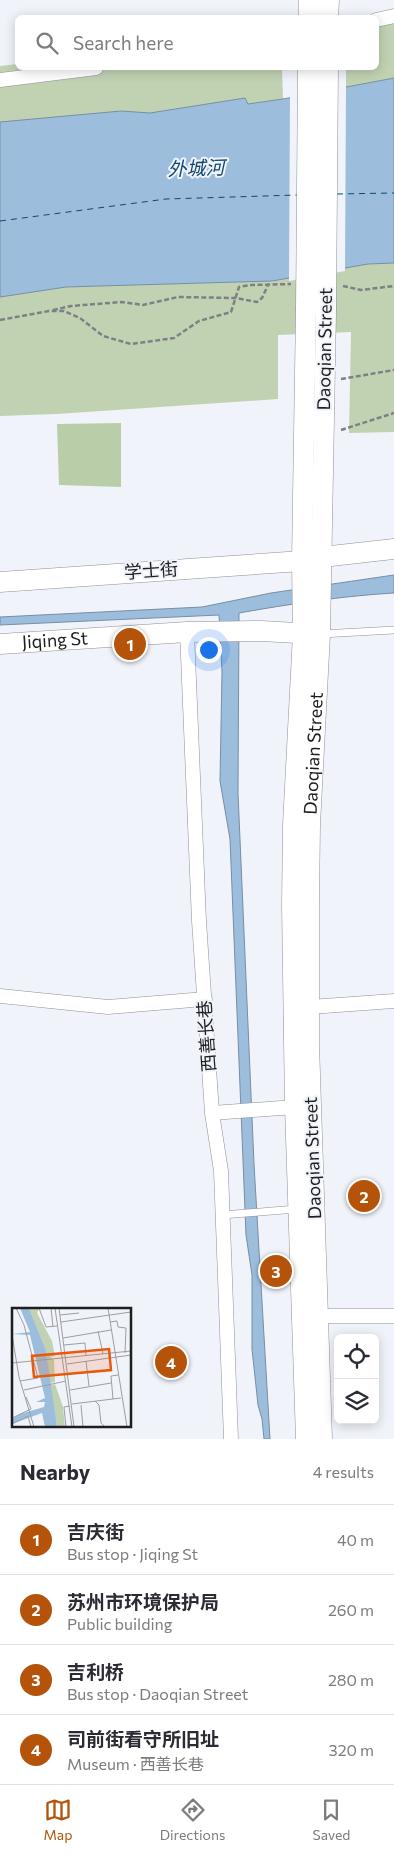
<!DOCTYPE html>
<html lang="en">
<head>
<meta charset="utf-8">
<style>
	:root { --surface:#fff; --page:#f2f2f3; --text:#2b2b33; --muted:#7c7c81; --line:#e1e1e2; --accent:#b45309 }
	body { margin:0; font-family:Commissioner,"Noto Sans SC",sans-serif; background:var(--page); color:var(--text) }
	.controls { position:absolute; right:15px; bottom:15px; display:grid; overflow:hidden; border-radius:8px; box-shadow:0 2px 12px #0003 }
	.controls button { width:45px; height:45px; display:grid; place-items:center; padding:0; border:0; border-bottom:1px solid var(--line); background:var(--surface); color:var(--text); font:25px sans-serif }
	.you { position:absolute; left:208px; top:649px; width:18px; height:18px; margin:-12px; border:4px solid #fff; border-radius:50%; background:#1a73e8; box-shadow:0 0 0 8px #1a73e833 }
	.badge { display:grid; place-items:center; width:32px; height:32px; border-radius:50%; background:var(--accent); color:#fff; font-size:16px; font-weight:700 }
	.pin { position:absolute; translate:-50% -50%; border:2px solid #fff; box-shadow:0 1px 5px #0006 }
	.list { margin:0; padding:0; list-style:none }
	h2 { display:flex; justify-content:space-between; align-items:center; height:65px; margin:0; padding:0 20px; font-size:21px }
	h2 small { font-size:16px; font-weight:400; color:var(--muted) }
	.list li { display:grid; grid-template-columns:32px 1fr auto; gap:15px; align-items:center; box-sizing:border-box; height:70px; padding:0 20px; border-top:1px solid var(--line) }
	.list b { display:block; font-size:19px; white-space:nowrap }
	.list p { margin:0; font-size:16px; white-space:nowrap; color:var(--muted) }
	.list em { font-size:16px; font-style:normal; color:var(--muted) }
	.icon { flex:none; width:28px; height:28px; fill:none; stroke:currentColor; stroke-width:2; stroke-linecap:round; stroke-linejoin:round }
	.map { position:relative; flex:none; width:394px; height:1439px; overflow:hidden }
	.search { position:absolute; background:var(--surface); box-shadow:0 2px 12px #0003; left:15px; right:15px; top:15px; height:55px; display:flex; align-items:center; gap:12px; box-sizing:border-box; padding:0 18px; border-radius:8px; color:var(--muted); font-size:19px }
	.sheet { height:345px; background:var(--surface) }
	nav { display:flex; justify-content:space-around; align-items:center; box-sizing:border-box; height:70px; border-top:1px solid var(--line); background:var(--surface); font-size:14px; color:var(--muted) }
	nav a { display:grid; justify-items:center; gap:2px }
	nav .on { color:var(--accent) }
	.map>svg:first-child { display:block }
	.green { fill:#c1d2b3 }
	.forest { fill:#b9cea8 }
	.water { fill:#9cbedc; stroke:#768ea4 }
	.pier { fill:#f1f3fa }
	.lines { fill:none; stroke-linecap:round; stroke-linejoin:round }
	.ferry { stroke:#10476e; stroke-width:1; stroke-dasharray:6 5; stroke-linecap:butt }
	.lane-casing { stroke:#8f9097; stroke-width:8 }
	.street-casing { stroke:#8f9097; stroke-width:15 }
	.secondary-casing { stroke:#8f9097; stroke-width:21 }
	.path { stroke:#7f8084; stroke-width:2.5; stroke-dasharray:5 2.5; stroke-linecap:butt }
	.lane { stroke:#fff; stroke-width:7 }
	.street { stroke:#fff; stroke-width:14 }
	.secondary { stroke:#fff; stroke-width:20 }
	.secondary-bridge-casing { stroke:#8f9097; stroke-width:21; stroke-linecap:butt }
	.secondary-bridge { stroke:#fff; stroke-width:20 }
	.labels { text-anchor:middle; stroke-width:4; stroke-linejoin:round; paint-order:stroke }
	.street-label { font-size:18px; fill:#1d1e20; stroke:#f1f3fa }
	.water-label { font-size:19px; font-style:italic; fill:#10476e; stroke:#f1f3fa }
	.inset-river { fill:none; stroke:#9cbedc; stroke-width:2.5 }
	.inset-road { fill:none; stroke:#9c9ea3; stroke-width:1 }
	.view { fill:#e8590c; fill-opacity:0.15; stroke:#e8590c; stroke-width:2.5 }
	.inset-edge { fill:none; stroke:#1d1e20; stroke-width:2.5 }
</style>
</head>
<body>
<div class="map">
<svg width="394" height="1439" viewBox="0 0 394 1439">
	<rect width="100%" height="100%" fill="#f1f3fa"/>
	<path class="green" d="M 394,20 L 394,78 L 346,87 L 346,68 L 376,68 L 377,24 Z
		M 17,64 L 18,68 L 282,68 L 283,99 L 247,104 L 245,98 L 150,113 L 121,111 L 0,122 L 0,66 Z
		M 394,263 L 394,432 L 349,433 L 351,332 L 278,335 L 278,399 L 57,414 L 0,416 L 0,297 L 66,287 L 272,281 L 368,264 Z"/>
	<path class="forest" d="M 121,423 L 121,487 L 59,485 L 57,424 Z"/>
	<path class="water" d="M 394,78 L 394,263 L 368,264 L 272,281 L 66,287 L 0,297 L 0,122 L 121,111 L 150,113 L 245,98 L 248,104 L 283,99 Z
		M 394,575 L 394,593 C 342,596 290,604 239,613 L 238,793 L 254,1164 L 270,1439 L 264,1439 L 262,1419 L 258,1405 L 252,1349 L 252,1275 L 246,1235 L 230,839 L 220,781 L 222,672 L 219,615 L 0,625 L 0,617 L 202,607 L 271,593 Z"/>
	<path class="pier" d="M 346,84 L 345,271 L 289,281 L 290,95 Z"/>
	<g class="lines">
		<path class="ferry" d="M 337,194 L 394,193
			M 0,221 L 166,199 L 298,195"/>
		<g class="lane-casing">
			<path id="lane" d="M 321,634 L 394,630
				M 222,1215 L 296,1209"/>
		</g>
		<g class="street-casing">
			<path id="street" d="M 376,20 L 394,16
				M 0,80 L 96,68
				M 187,632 L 199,921 L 212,1113 L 221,1171 L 231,1439
				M 0,996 L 108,1007 L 205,999
				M 310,1007 L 394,1001
				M 212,1113 L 295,1107
				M 318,1316 L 394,1316"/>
		</g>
		<g class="secondary-casing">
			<g id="secondary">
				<path d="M 309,18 L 309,0"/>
				<path d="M 328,18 L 329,0"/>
				<path d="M 0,582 L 302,561 L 322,557 L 394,549"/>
				<path id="s1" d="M 0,644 L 187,632 L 261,631 L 315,634"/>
				<path d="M 306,1439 L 295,1107 L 292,905 L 293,825 L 303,634 L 302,561 L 306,310"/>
				<path id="s2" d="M 322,1439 L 309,1044 L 309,904 L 310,825 L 320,634 L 326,310"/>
			</g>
		</g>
		<path class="path" d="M 343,286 L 361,290 L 394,286
			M 53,310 L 71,306 L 122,302 L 143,305 L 178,297 L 236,298 L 257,302 L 262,298 L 268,285
			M 0,320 L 49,311 L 64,311 L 80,318 L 103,336 L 131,344 L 174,338 L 199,321 L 231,312 L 239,287 L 250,285 L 291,284
			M 341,379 L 394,370
			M 341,430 L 394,413"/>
		<use href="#lane" class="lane"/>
		<use href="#street" class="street"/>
		<use href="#secondary" class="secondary"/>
		<g class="secondary-bridge-casing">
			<path id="secondary-bridge" d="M 306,310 L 308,68
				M 326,310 L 328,68"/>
		</g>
		<use href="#secondary-bridge" class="secondary-bridge"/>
	</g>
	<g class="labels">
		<g class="street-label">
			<text transform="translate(325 349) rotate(-89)" y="6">Daoqian Street</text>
			<text transform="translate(151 571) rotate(-4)" y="6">学士街</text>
			<text dy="6" stroke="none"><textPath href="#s1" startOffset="55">Jiqing St</textPath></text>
			<text dy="6" stroke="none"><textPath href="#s2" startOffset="686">Daoqian Street</textPath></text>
			<text transform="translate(207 1036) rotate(-94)" y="6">西善长巷</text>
			<text transform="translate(313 1158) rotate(-92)" y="6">Daoqian Street</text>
		</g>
		<g class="water-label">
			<text transform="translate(196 168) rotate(-2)" y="7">外城河</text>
		</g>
	</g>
	<g transform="translate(12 1308)">
		<rect width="119" height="119" fill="#f1f3fa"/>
		<path d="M 17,0 L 27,0 L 25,5 L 40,33 L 43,48 L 38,49 L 42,52 L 43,74 L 38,75 L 34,42 ZM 43,76 L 51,99 L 53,119 L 45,119 L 37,78 Z" fill="#c1d2b3"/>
		<path d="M 8,0 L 17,0 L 34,42 L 45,119 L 33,119 L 30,105 L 0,116 L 0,111 L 8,106 L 32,99 L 33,94 L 24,94 L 33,90 L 18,27 L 0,26 L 18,24 Z" fill="#9cbedc"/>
		<path class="inset-river" d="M 13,0 L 30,43 L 42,119"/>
		<path class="inset-road" d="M 4,0 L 12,17 L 26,70 L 8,73M 27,0 L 34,19 L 45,18M 39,0 L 41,19M 43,0 L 60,119M 47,0 L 62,119M 96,0 L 115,119M 48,7 L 67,5M 49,14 L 119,4M 98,14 L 105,13 L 106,19 L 114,20 L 113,45M 86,23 L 91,46M 0,27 L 7,69 L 22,119M 51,30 L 99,22M 52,37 L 73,35 L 74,48M 74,53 L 77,78M 0,55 L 119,43M 55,56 L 119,47M 12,82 L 54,73M 58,82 L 99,75M 101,91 L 99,68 L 106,67M 83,93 L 87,97 L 89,115 L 93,119M 60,96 L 109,90M 69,97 L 71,119M 0,110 L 19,101 L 14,89M 0,116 L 16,108 L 19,119M 54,119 L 52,99 L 58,98"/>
		<path class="view" d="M 97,41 L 99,62 L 22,69 L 20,48 Z"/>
		<rect width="119" height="119" class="inset-edge"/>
	</g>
</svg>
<div class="controls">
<button><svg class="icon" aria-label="locate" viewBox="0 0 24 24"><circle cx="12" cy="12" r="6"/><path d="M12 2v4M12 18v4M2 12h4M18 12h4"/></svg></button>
<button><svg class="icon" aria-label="layers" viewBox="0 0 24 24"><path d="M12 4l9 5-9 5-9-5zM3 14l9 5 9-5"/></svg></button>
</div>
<div class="you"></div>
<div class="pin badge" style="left:130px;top:644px">1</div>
<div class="pin badge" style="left:364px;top:1196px">2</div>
<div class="pin badge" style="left:276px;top:1271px">3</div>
<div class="pin badge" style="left:171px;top:1362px">4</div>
<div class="search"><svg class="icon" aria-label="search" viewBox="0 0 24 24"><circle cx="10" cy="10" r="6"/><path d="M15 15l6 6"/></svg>Search here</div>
</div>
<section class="sheet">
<h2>Nearby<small>4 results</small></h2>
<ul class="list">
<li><span class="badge">1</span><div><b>吉庆街</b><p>Bus stop · Jiqing St</p></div><em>40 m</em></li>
<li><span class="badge">2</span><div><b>苏州市环境保护局</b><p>Public building</p></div><em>260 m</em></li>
<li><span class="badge">3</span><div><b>吉利桥</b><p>Bus stop · Daoqian Street</p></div><em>280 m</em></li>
<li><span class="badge">4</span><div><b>司前街看守所旧址</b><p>Museum · 西善长巷</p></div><em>320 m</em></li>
</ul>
</section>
<nav>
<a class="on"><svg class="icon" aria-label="map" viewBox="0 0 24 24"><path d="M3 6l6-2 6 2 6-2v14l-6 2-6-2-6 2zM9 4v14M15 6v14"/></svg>Map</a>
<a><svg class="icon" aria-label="directions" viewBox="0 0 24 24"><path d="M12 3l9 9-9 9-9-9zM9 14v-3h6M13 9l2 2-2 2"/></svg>Directions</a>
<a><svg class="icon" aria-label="saved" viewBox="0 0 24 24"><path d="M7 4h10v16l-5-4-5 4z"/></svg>Saved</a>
</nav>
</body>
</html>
